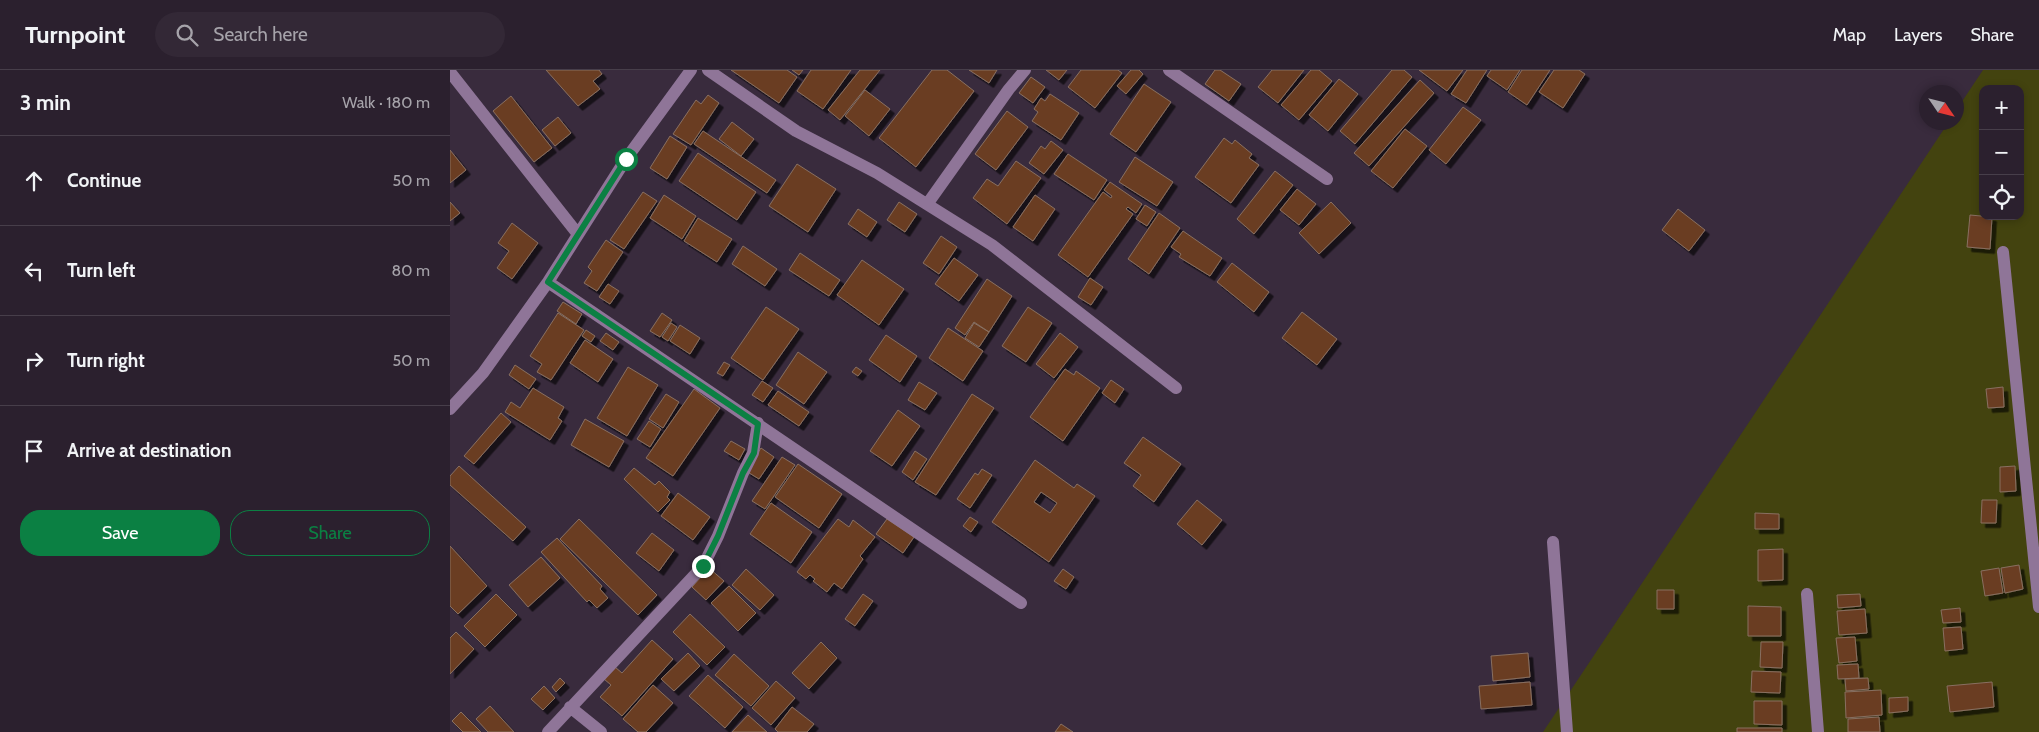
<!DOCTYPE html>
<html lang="en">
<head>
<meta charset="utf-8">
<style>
	:root { --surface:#2b202e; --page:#332836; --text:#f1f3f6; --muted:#a6a3aa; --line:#473e4a; --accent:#0b8043 }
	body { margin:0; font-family:Cabin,sans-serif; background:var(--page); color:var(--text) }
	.controls { position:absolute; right:15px; top:15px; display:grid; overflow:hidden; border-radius:10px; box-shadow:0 2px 8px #0003 }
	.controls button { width:45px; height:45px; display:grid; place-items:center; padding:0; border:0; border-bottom:1px solid var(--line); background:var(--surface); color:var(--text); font:25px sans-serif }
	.compass { position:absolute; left:1469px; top:15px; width:45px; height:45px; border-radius:50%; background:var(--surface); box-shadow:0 2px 8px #0003; rotate:125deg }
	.stop { position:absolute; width:15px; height:15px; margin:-11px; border:4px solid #0b8043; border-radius:50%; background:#fff }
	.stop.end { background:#0b8043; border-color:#fff; box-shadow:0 1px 5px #0008 }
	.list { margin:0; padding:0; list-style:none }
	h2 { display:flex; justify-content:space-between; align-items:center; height:65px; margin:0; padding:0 20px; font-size:21px }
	h2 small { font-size:16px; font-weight:400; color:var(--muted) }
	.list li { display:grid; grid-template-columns:32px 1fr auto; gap:15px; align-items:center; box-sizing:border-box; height:90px; padding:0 20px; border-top:1px solid var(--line) }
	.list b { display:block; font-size:19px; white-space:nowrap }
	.list em { font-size:16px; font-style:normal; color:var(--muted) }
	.actions { display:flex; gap:10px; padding:15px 20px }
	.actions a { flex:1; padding:11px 0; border:1px solid var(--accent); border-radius:20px; text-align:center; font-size:18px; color:var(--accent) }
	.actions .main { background:var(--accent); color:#fff }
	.icon { flex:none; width:28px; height:28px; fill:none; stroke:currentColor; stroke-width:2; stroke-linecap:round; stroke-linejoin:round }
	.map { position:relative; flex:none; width:1589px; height:662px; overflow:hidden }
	header { display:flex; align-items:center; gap:30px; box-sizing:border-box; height:70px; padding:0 25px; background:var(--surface); border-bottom:1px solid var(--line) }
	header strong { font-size:24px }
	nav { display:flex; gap:28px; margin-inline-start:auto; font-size:18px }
	.search { width:350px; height:45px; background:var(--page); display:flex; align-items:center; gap:12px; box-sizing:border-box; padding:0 18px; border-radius:28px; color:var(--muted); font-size:19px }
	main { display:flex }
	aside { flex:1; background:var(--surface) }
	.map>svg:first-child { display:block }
	.green { fill:#43430f; fill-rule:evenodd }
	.building { fill:#6b3e22; stroke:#886f61; fill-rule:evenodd; filter:url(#shadow) }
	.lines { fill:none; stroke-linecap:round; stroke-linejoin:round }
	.minor { stroke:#8f7598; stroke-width:12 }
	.route { stroke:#0b8043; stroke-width:6 }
</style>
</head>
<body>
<header>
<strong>Turnpoint</strong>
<div class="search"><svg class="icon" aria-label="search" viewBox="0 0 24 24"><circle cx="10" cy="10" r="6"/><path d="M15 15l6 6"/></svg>Search here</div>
<nav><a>Map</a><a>Layers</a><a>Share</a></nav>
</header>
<main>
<aside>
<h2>3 min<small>Walk · 180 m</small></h2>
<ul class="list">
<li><svg class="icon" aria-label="ahead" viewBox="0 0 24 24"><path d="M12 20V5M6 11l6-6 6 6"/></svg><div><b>Continue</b></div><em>50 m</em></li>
<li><svg class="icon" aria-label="left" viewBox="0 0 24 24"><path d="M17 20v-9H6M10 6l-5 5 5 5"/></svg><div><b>Turn left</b></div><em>80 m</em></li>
<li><svg class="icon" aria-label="right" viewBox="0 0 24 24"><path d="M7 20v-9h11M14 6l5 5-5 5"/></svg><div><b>Turn right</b></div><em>50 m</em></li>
<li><svg class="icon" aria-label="arrive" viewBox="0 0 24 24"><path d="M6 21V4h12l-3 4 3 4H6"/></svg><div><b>Arrive at destination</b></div></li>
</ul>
<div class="actions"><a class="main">Save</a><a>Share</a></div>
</aside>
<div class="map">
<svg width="1589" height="662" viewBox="0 0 1589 662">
	<defs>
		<filter id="shadow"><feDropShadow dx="4.5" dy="4.5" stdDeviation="0" flood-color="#0009"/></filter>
	</defs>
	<rect width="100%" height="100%" fill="#392b3d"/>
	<path class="green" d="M 1533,0 L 1589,0 L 1589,662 L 1093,662 L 1498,53 L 1506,52 L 1507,39 ZM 1533,19 L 1570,19 L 1570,146 L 1533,146 Z"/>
	<path class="building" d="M 96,0 L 149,0 L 152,4 L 143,11 L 150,19 L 128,36 Z
		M 281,0 L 337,0 L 347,7 L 329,33 Z
		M 342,0 L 353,0 L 349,5 Z
		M 361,0 L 401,0 L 373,39 L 347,21 Z
		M 410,0 L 430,0 L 390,50 L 378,40 Z
		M 482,0 L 497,0 L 524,21 L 466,97 L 429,68 Z
		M 519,0 L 547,0 L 539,13 Z
		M 596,0 L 617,0 L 609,10 Z
		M 631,0 L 668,0 L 672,3 L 645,38 L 618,17 Z
		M 681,0 L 689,0 L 693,4 L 676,24 L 667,16 Z
		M 765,0 L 770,0 L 791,14 L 779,31 L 755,14 Z
		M 822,0 L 854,0 L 828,33 L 808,17 Z
		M 861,0 L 869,0 L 882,11 L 849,50 L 831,35 Z
		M 942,0 L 954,0 L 962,7 L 905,74 L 890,61 Z
		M 969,0 L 1013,0 L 997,21 Z
		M 1017,0 L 1037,0 L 1016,33 L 1001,24 Z
		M 1041,0 L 1070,0 L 1057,20 L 1037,6 Z
		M 1072,0 L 1100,0 L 1077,35 L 1058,22 Z
		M 1104,0 L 1129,0 L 1135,4 L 1113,38 L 1089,22 Z
		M 581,7 L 595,17 L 583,33 L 569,23 Z
		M 889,9 L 908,24 L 878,61 L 859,45 Z
		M 970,10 L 984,23 L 919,96 L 904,83 Z
		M 694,14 L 721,32 L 686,82 L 660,64 Z
		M 415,20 L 440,39 L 419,66 L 395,46 Z
		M 600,24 L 629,43 L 611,70 L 582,51 L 588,42 L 584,39 L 591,28 L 595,31 Z
		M 258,25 L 269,33 L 241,75 L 223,64 L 246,30 L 251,34 Z
		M 61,26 L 102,78 L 84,92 L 43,41 Z
		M 1013,37 L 1031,50 L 996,94 L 979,80 Z
		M 557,41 L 578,57 L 546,100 L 525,84 Z
		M 108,47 L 121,63 L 105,76 L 92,60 Z
		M 282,52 L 304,69 L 291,86 L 269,69 Z
		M 955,59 L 977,76 L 943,118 L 921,101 Z
		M 253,61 L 326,110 L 317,123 L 244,74 Z
		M 220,66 L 237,77 L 217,109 L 200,98 Z
		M 774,68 L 782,74 L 785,70 L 802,84 L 799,88 L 809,95 L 781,133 L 745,107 Z
		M 601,71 L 613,80 L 594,104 L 579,93 L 591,76 L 595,79 Z
		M 0,80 L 16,100 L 0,113 Z
		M 248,83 L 306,122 L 287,150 L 229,111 Z
		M 618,84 L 657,110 L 644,130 L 604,104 Z
		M 685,87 L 723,112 L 707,136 L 669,112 Z
		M 566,91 L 591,108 L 557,154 L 523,128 L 537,109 L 548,116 Z
		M 347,94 L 386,119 L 358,162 L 319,136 Z
		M 825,101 L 843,115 L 804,164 L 787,149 Z
		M 660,112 L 692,134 L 686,143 L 678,137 L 676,139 L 683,144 L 638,207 L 608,185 L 653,122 L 661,128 L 662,126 L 654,120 Z
		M 847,119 L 866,134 L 849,155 L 830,140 Z
		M 193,122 L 207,131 L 174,179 L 160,170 Z
		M 214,125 L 246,146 L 232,169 L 200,148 Z
		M 585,125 L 605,139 L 583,171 L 563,157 Z
		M 0,132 L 10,143 L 0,151 Z
		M 449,132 L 467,144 L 455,162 L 437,150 Z
		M 881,132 L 901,153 L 869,184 L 849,163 Z
		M 695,135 L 706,142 L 697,156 L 686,149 Z
		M 408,139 L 427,152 L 417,167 L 398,154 Z
		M 1228,139 L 1255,160 L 1239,181 L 1212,160 Z
		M 709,143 L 730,158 L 699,204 L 678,189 Z
		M 1520,145 L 1542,147 L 1540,179 L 1517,177 Z
		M 248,148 L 282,169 L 267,192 L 234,171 Z
		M 62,153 L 88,173 L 62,209 L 47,198 L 59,181 L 48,173 Z
		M 733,161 L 772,188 L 760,206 L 729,187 L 731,184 L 721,177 Z
		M 491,166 L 507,177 L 489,204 L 473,193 Z
		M 156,170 L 173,182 L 147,221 L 134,213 L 142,201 L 138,197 Z
		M 293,176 L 327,199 L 315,216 L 282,194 Z
		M 350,183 L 390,210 L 379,226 L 339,200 Z
		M 504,188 L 528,205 L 509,231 L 485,214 Z
		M 412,190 L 454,219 L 429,255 L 387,225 Z
		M 782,193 L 819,222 L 804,242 L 767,212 Z
		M 640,208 L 653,217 L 641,235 L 628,227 Z
		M 537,209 L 562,226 L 539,262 L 524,252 L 515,265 L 505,258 Z
		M 158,214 L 169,221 L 160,234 L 149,227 Z
		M 113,232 L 132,244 L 126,254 L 107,241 Z
		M 316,237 L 349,259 L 313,310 L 281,288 Z
		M 578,237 L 602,253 L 576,292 L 552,276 Z
		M 852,242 L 887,269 L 867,295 L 832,268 Z
		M 108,243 L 134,260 L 101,310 L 87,302 L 92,294 L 80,286 Z
		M 212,243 L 222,250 L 210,267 L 200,261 Z
		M 221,253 L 227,257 L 218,271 L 212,267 Z
		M 524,253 L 539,262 L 529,277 L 515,268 Z
		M 230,255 L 250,268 L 240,284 L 220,271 Z
		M 498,258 L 533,281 L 513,311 L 479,288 Z
		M 136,260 L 145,266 L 141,272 L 132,266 Z
		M 156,263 L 169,272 L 163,280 L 150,271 Z
		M 610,263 L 628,277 L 604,308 L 586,294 Z
		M 436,265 L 467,286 L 450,312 L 419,290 Z
		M 135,270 L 163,289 L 148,312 L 120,293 Z
		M 348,282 L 377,302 L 354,334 L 326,315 Z
		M 274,292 L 280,295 L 273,306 L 267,303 Z
		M 65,295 L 86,309 L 79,319 L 59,305 Z
		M 178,297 L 208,315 L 177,366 L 147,348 Z
		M 406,297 L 412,301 L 408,306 L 402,302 Z
		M 615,299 L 624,305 L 626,301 L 650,318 L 613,371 L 580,347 Z
		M 661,310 L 674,319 L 665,333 L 652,323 Z
		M 312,311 L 323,318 L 313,332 L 302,325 Z
		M 469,312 L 487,323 L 475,340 L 458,330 Z
		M 1553,317 L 1554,337 L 1538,338 L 1536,319 Z
		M 83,318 L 114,337 L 108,348 L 112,351 L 100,370 L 55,342 L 61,332 L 70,338 Z
		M 244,319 L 270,338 L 223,406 L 196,388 Z
		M 328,321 L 359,342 L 349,356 L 318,335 Z
		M 216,324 L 229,332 L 213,358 L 199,349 Z
		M 522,324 L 544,338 L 486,425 L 465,412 Z
		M 448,340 L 470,356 L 442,396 L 420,381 Z
		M 51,343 L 61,352 L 24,394 L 14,386 Z
		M 135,349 L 174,371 L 159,397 L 121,375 Z
		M 199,351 L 211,359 L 200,377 L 187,369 Z
		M 693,367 L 731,394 L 704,432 L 683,416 L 691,405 L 674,393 Z
		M 281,371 L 295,379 L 289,390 L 274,381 Z
		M 311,378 L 324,387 L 309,409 L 296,401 Z
		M 465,381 L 477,389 L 463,410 L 452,402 Z
		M 332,387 L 345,395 L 315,439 L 302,431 Z
		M 585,390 L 624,418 L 627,414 L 645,426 L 599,492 L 542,452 ZM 591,422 L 607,433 L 600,443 L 584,432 Z
		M 348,394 L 392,424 L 369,458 L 325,427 Z
		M 9,396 L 76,457 L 63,471 L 0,415 L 0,406 Z
		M 1565,396 L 1566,421 L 1550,422 L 1550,397 Z
		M 184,398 L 205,415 L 209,411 L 220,422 L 217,427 L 220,430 L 208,442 L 174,409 Z
		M 532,399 L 542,405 L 520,438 L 507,429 L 525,403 L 528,405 Z
		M 228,423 L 260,447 L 243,470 L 211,446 Z
		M 747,430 L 772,450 L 752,475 L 727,454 Z
		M 1532,430 L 1547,430 L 1546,453 L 1531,453 Z
		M 321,433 L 362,462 L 341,493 L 300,464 Z
		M 1305,443 L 1329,444 L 1329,459 L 1305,459 Z
		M 520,447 L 528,452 L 521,462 L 513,456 Z
		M 129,449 L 207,525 L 188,545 L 110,469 Z
		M 388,449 L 399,457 L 403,450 L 425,467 L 410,486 L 413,489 L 392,519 L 384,513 L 377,522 L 363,511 L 365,509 L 360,505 L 356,509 L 347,502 Z
		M 437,449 L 464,467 L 453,483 L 426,464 Z
		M 202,463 L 224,480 L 209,501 L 186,483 Z
		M 107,468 L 152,516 L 150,519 L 158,528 L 147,538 L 139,530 L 137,532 L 91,482 Z
		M 0,476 L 37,516 L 8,544 L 0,536 Z
		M 1333,479 L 1333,510 L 1308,511 L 1308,480 Z
		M 91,487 L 110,508 L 78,537 L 59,515 Z
		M 1569,495 L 1573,519 L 1555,523 L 1551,498 Z
		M 259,498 L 274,511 L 256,530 L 242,517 Z
		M 1549,498 L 1553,523 L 1535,526 L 1531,501 Z
		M 296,499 L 324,525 L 310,540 L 282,515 Z
		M 613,499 L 624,507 L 616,519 L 604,511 Z
		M 279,516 L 306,543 L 288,561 L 261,533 Z
		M 1207,520 L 1224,520 L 1224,539 L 1207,539 Z
		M 46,524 L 67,545 L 35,577 L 14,556 Z
		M 413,524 L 423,531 L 405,556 L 395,549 Z
		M 1410,524 L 1411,536 L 1388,538 L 1387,525 Z
		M 1298,536 L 1331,537 L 1331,566 L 1298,566 Z
		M 1510,538 L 1511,552 L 1493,553 L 1491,540 Z
		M 1415,539 L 1417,563 L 1389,565 L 1387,541 Z
		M 240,544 L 275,577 L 257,595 L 223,562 Z
		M 1511,557 L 1513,579 L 1495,581 L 1493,558 Z
		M 6,562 L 24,579 L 0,604 L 0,568 Z
		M 1405,567 L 1407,591 L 1389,593 L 1386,568 Z
		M 202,570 L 223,589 L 172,646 L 150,627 L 161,615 L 154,609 L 165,597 L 172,603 Z
		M 371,572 L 387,588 L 359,619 L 342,603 Z
		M 1311,572 L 1333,572 L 1332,598 L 1310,597 Z
		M 238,583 L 250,596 L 224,621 L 211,609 Z
		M 1078,583 L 1080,607 L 1043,611 L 1041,586 Z
		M 284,584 L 319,616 L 301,636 L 265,605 Z
		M 1408,594 L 1409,608 L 1388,609 L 1387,595 Z
		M 1302,601 L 1331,602 L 1330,623 L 1301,622 Z
		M 258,605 L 293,637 L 275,658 L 239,626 Z
		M 110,608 L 115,613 L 106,622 L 102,617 Z
		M 1418,608 L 1419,619 L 1396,621 L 1395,609 Z
		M 326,611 L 345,628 L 321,655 L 302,638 Z
		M 1080,612 L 1082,635 L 1031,639 L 1029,616 Z
		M 1542,612 L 1544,637 L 1500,642 L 1497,616 Z
		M 203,615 L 223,633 L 196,662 L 188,662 L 173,649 Z
		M 94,616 L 105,628 L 93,640 L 81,629 Z
		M 1431,620 L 1432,645 L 1396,648 L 1395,622 Z
		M 1458,627 L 1458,641 L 1439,643 L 1439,628 Z
		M 1304,631 L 1332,631 L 1332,655 L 1304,654 Z
		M 40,636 L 64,662 L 38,662 L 26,649 Z
		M 342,637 L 364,654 L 357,662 L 328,662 L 325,659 Z
		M 11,642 L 31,662 L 13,662 L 2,651 Z
		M 298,645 L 317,662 L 282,662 Z
		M 1429,647 L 1430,662 L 1398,662 L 1398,649 Z
		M 611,654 L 623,662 L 605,662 Z
		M 1287,658 L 1332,658 L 1332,662 L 1287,662 Z"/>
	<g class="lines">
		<path class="minor" d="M 258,0 L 346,61 L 427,103 L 542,175 L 726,318
			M 719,0 L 877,109
			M 0,2 L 127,163
			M 478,133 L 559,19 L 575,0
			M 1553,182 L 1589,537
			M 98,212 L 571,533
			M 0,339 L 33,303 L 98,212 L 176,89 L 241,0
			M 1103,472 L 1117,662
			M 1357,524 L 1368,662
			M 120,637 L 151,662
			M 98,662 L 253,496 L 268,466 L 293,403 L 303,383 L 308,353"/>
	</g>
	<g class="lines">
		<path class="route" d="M 176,89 L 98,212 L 308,354 L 304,383 L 293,403 L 268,466 L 253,496"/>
	</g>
</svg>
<div class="controls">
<button>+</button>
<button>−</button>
<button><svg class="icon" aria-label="locate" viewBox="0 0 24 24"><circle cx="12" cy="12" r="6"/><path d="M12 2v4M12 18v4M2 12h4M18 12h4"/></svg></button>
</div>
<svg class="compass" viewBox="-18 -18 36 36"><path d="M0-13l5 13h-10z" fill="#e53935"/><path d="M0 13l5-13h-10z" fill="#a6a3aa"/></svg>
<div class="stop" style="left:176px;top:89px"></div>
<div class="stop end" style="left:253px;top:496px"></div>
</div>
</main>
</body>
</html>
